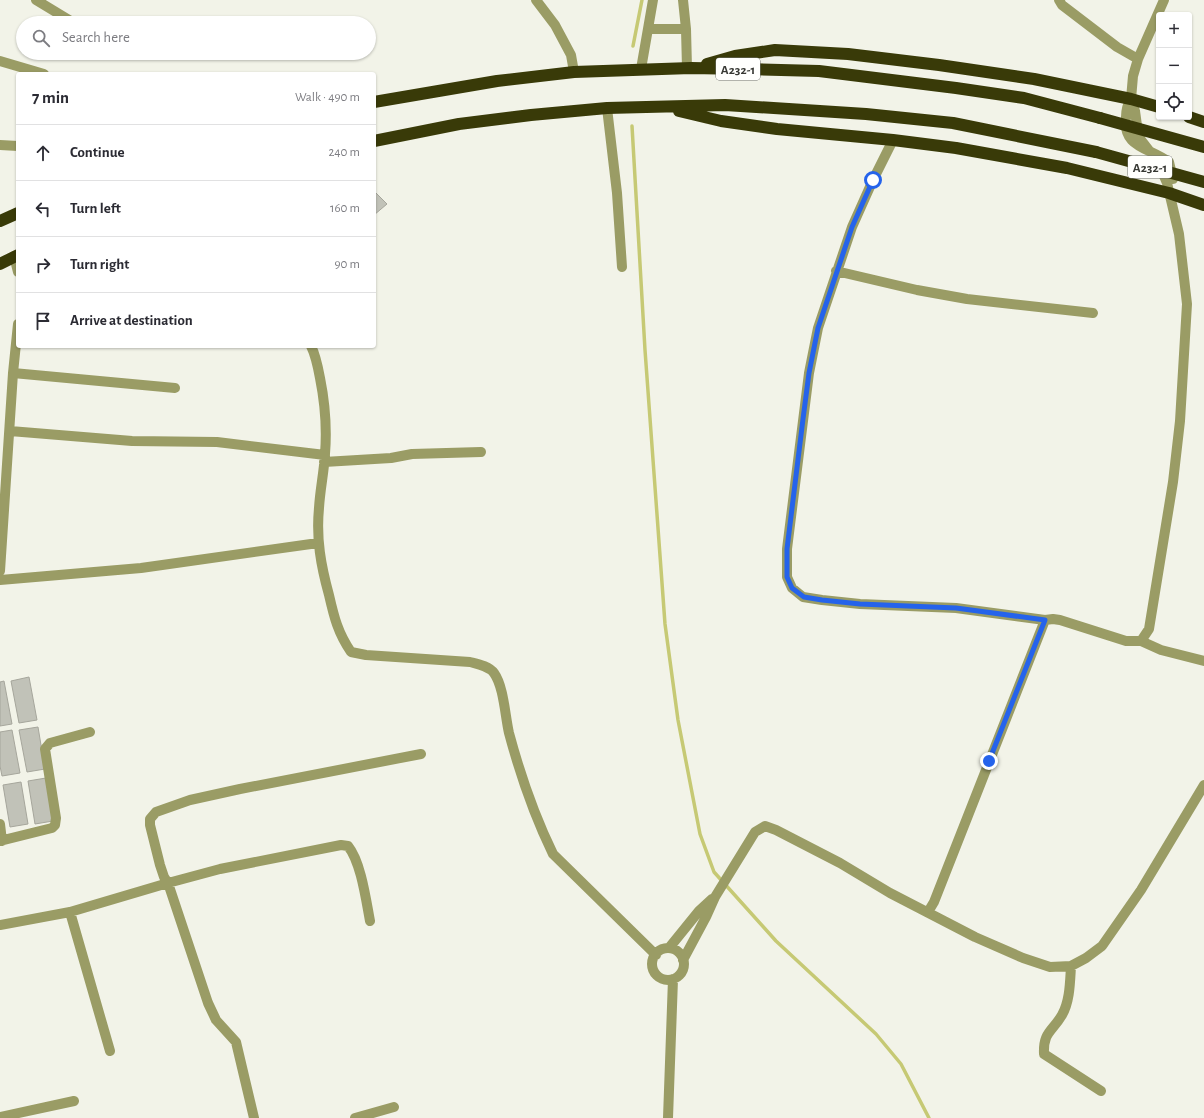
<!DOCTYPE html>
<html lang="en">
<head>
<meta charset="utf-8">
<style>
	:root { --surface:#fff; --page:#f2f2f3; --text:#2b2b33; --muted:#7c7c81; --line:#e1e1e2 }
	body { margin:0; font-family:"Alegreya Sans",sans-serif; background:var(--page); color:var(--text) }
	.controls { position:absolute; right:12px; top:12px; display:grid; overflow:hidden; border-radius:4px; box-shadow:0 1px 3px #0004 }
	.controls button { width:36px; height:36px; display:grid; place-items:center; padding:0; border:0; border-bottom:1px solid var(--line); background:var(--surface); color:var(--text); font:20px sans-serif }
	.stop { position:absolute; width:12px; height:12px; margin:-9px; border:3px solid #2563eb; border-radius:50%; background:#fff }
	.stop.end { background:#2563eb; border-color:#fff; box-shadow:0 1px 4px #0008 }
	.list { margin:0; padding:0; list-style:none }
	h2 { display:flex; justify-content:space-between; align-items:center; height:52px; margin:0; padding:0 16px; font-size:17px }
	h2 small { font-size:13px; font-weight:400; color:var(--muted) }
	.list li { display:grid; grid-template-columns:26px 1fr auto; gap:12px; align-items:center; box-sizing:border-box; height:56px; padding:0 16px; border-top:1px solid var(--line) }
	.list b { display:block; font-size:15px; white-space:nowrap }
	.list em { font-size:13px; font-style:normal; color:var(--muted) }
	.icon { flex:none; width:22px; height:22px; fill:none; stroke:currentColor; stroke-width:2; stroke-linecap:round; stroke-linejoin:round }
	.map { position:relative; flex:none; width:1204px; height:1118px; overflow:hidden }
	.search { position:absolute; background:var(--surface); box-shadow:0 1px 3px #0004; left:16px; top:16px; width:360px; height:44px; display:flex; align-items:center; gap:10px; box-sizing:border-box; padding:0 14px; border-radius:22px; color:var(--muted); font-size:15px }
	.panel { position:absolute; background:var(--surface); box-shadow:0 1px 3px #0004; left:16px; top:72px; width:360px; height:276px; border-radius:4px }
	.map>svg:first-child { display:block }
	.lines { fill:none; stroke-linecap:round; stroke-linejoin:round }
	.stream { stroke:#c6c974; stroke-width:3.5 }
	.building { fill:#c1c2b8; stroke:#a6a69c }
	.minor { stroke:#9a9c65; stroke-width:10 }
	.highway { stroke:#393a08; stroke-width:12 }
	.highway-bridge { stroke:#393a08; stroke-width:12 }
	.route { stroke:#2563eb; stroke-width:5 }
	.labels { text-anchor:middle; stroke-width:4; stroke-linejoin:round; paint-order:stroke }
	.shield { fill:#fffffd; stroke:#737470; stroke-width:1 }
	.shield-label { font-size:13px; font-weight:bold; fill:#373833 }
</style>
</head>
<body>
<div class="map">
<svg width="1204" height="1118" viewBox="0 0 1204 1118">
	<rect width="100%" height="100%" fill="#f2f3e8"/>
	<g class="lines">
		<path class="stream" d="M 633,46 L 642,0
			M 632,126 L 645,350 L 665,624 L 678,720 L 700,834 L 714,872 L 776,941 L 876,1034 L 901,1064 L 929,1118"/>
	</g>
	<path class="building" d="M 374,191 L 387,204 L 374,215 Z
		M 29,677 L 37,720 L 19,723 L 11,681 Z
		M 4,681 L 12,724 L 0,726 L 0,682 Z
		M 38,727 L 45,769 L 27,772 L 19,730 Z
		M 12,730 L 20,773 L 2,776 L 0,766 L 0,732 Z
		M 46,778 L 53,821 L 35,824 L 28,781 Z
		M 21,782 L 28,824 L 10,827 L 3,785 Z"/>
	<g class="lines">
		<path class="minor" d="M 36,0 L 74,23
			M 536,0 L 555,25 L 571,55 L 574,72
			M 683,0 L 686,29 L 687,68
			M 1059,0 L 1062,5 L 1117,47 L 1138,59
			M 648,29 L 686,29
			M 0,61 L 44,74
			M 641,69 L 653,0
			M 1131,99 C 1127,105 1126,110 1126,117 C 1122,148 1149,147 1169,162 L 1173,179
			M 607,108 L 617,193 L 622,267
			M 893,140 L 873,180 L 852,227 L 818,328 L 809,373 L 787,549 L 787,577 L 792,588 L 803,597 L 822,600 L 860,604 L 956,608 L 1045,620 L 1053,619 L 1060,620 L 1126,641 L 1141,641 L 1161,650 L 1204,661
			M 0,145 L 18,146
			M 14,256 L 18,272
			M 836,271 L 917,290 L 967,299 L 1093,313
			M 311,346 C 316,356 318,367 320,378 C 325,403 327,429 325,454 C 324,472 320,490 319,508 C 316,539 321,566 329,595 C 334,617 338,633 351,652 L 366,655 L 470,662 C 478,664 489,666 494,673 C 504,687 505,716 509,733 C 520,774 534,815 553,854 L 656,955
			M 13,373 L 175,388
			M 10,431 L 132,441 L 217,442 L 325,455
			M 324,462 L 391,458 L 412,454 L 481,452
			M 0,571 L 13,373 L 18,324
			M 0,580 L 141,568 L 318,543
			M 1141,641 L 1149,629 L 1173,482 L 1180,421 L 1187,304 L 1179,234 L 1167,183 L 1158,162 L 1141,140 L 1138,133 L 1135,111 L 1131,99 L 1133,76 L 1138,59 L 1164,0
			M 0,824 L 2,841
			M 0,841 L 52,828 L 55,825 L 56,818 L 45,749 L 50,743 L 90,732
			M 70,912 L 110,1051
			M 928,912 L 934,902 L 1045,620
			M 0,925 L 70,912 L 168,883 L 220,869 L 341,845 L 348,846 C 361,862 366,900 370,921
			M 669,948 L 699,911 L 712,899
			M652 964a16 16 0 1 1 32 0a16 16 0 1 1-32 0Z
			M 683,960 L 706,917 L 715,897 L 755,832 L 765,826 L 776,830 L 840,863 L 890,893 L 975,937 L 1023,958 L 1050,967 L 1071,966 L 1086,958 L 1102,946 L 1141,890 L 1204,785
			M 1071,966 C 1070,982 1070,1001 1062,1015 C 1052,1032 1043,1032 1044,1054 L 1101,1091
			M 0,1117 L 74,1101
			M 254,1118 L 236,1042 L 216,1020 L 208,1003 L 168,883 L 164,877 L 160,865 L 150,825 L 150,819 L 156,812 L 190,800 L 240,789 L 421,754
			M 355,1118 L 394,1107
			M 668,1118 L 673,979"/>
		<path class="highway" d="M 707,64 L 735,56 L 775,50 L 848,54 L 939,65 L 1034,79 L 1131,99 L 1159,107
			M 374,102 L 497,81 L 574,72 L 691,68 L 745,69 L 819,71 L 956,88 L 1024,98 L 1100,118
			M 679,111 L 721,121 L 777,129 L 893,140 L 956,148 L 1067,168 L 1169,193 L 1204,205
			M 1189,117 L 1204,122
			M 374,141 L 459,124 L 531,115 L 607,108 L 725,105 L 866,114 L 953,123 L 1096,152
			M 0,221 L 18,213
			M 0,264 L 18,255"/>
		<path class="highway-bridge" d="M 1100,118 L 1204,147
			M 1096,152 L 1204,182"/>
	</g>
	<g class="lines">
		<path class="route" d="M 873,180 L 852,227 L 818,328 L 809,373 L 803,419 L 787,549 L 787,577 L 792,588 L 804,597 L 822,600 L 860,604 L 956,608 L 1045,620 L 989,761"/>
	</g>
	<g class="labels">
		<g class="shield">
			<rect x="716" y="58" width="44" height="22" rx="3"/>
			<rect x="1128" y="156" width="44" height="22" rx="3"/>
		</g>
		<g class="shield-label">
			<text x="738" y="74">A232-1</text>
			<text x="1150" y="172">A232-1</text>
		</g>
	</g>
</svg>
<div class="controls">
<button>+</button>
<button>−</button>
<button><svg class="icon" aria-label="locate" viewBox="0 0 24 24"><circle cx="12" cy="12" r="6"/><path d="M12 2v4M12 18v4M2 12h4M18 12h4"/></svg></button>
</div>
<div class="stop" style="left:873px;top:180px"></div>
<div class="stop end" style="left:989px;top:761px"></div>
<div class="search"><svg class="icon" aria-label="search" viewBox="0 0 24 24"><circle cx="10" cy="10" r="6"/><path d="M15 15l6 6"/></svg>Search here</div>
<section class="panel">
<h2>7 min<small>Walk · 490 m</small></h2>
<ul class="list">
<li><svg class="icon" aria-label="ahead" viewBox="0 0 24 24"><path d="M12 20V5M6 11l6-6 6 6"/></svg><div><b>Continue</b></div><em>240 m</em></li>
<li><svg class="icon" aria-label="left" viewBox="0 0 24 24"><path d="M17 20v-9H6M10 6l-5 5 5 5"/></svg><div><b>Turn left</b></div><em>160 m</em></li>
<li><svg class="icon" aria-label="right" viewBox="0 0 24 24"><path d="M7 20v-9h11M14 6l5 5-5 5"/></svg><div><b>Turn right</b></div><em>90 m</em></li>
<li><svg class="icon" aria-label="arrive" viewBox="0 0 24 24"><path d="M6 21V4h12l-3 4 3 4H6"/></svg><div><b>Arrive at destination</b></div></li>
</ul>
</section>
</div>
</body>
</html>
